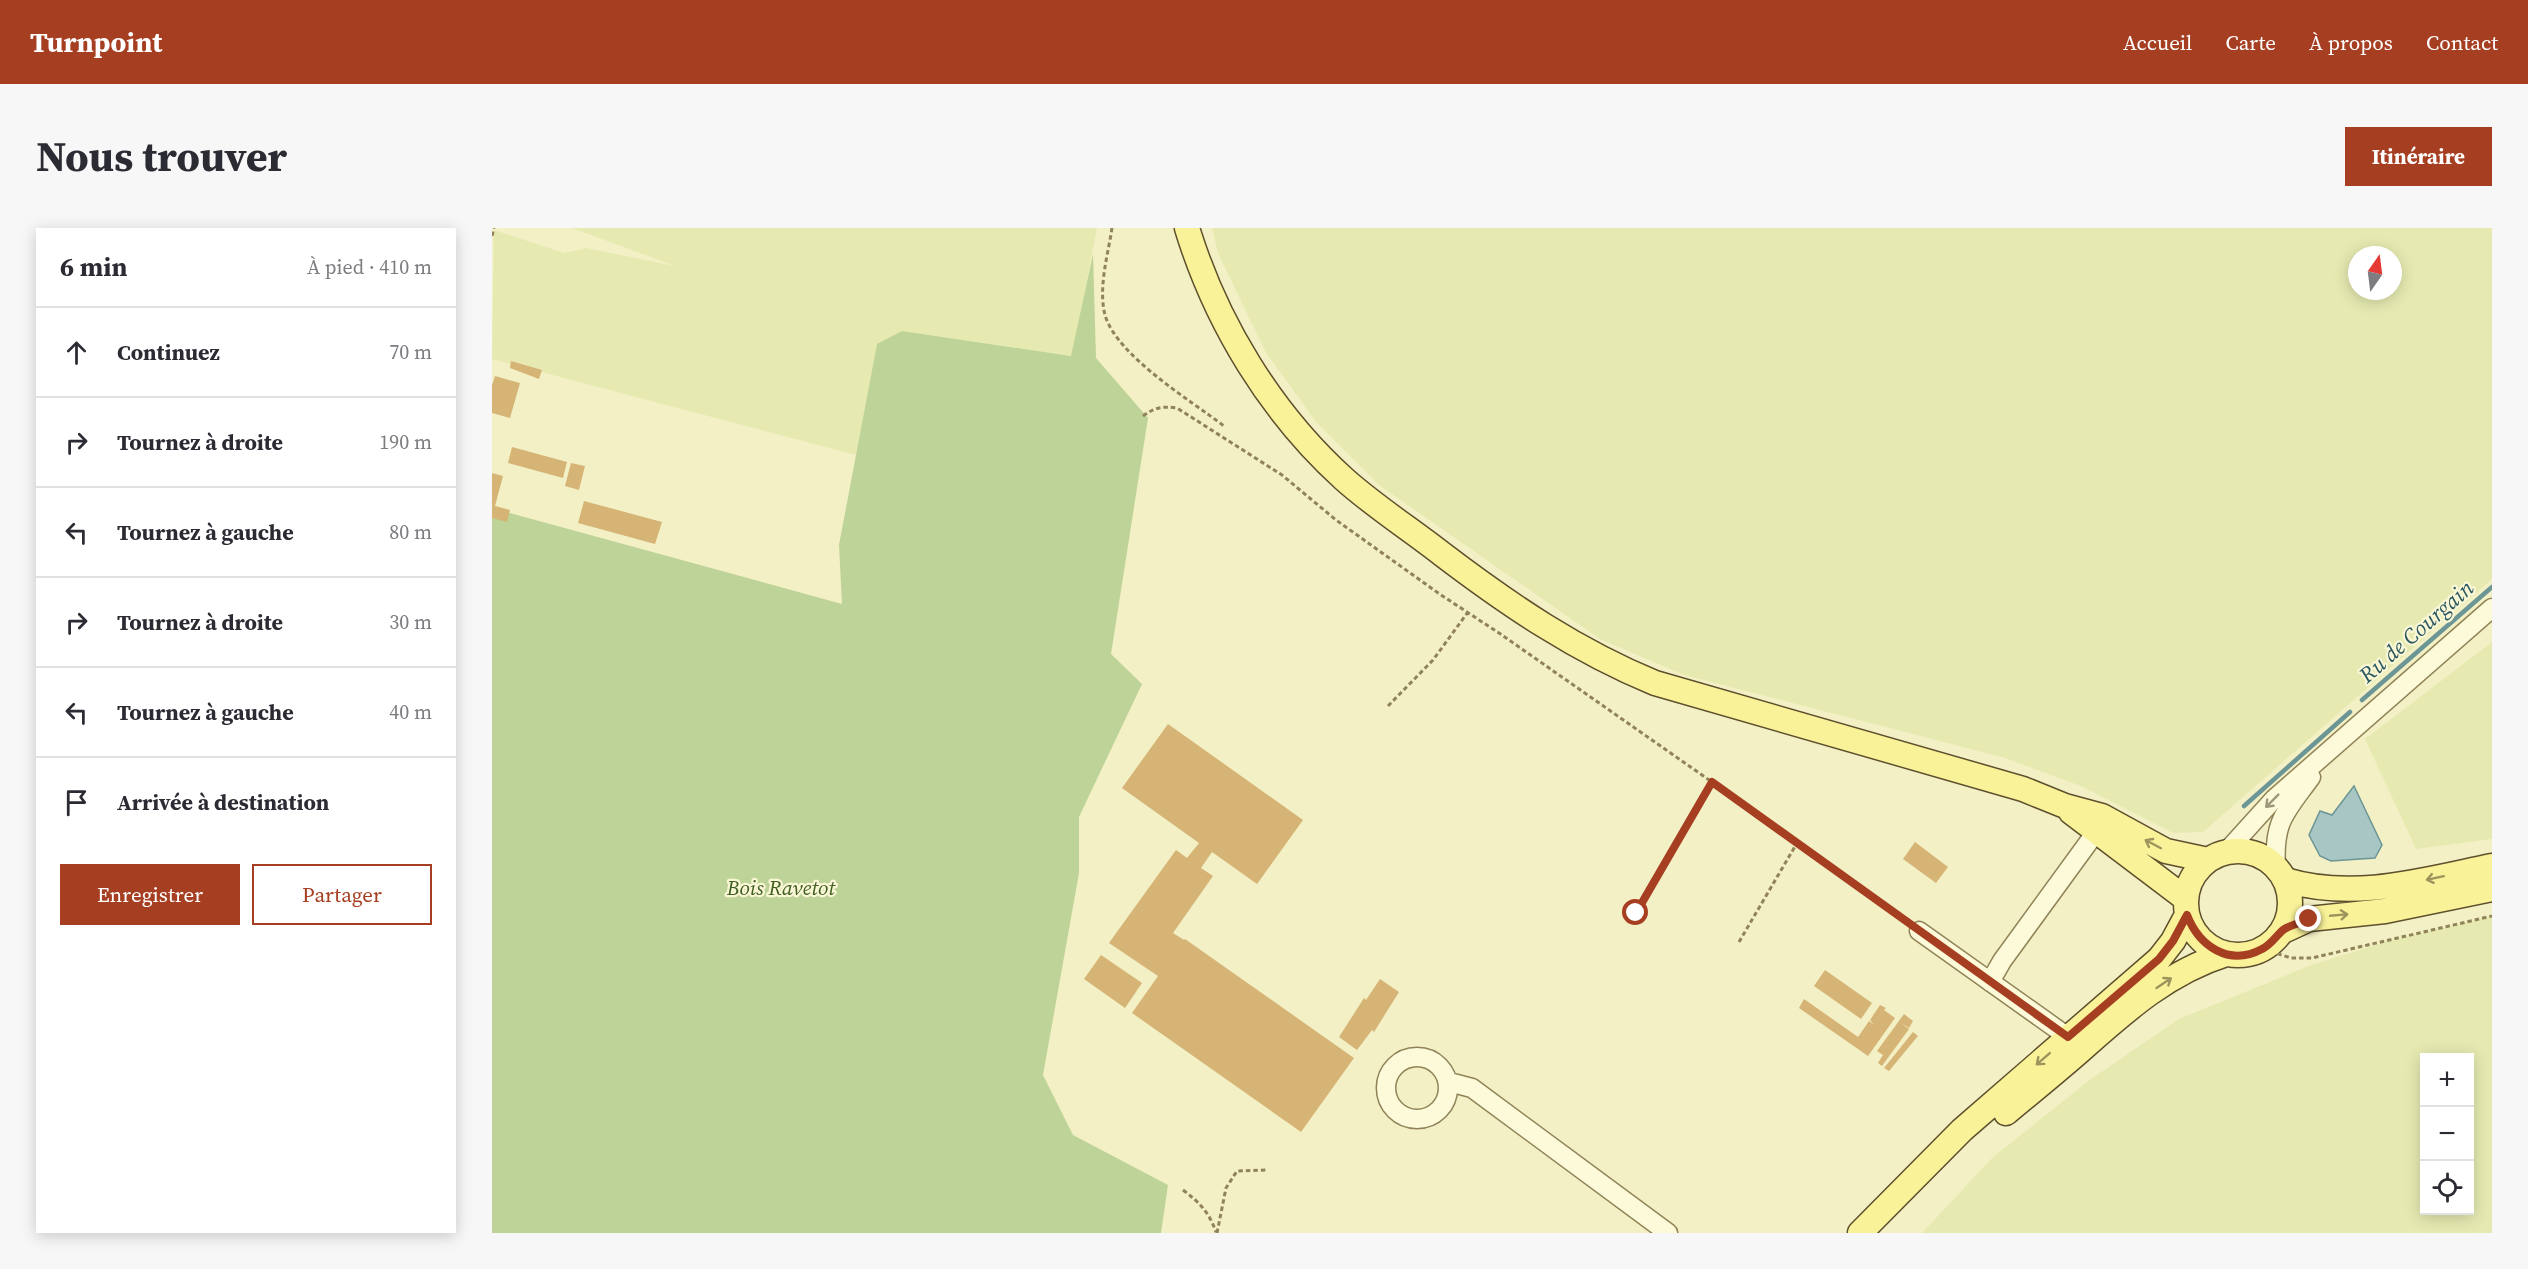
<!DOCTYPE html>
<html lang="fr">
<head>
<meta charset="utf-8">
<style>
	:root { --surface:#fff; --page:#f7f7f7; --text:#2b2b33; --muted:#7c7c81; --line:#e1e1e2; --accent:#a63f21 }
	body { margin:0; font-family:"Source Serif 4",serif; background:var(--page); color:var(--text) }
	.controls { position:absolute; right:18px; bottom:18px; display:grid; overflow:hidden; border-radius:0px; box-shadow:0 3px 15px #0003 }
	.controls button { width:54px; height:54px; display:grid; place-items:center; padding:0; border:0; border-bottom:2px solid var(--line); background:var(--surface); color:var(--text); font:30px sans-serif }
	.compass { position:absolute; left:1856px; top:18px; width:54px; height:54px; border-radius:50%; background:var(--surface); box-shadow:0 3px 15px #0003; rotate:14deg }
	.stop { position:absolute; width:18px; height:18px; margin:-14px; border:4px solid #a63f21; border-radius:50%; background:#fff }
	.stop.end { background:#a63f21; border-color:#fff; box-shadow:0 2px 6px #0008 }
	.list { margin:0; padding:0; list-style:none }
	h2 { display:flex; justify-content:space-between; align-items:center; height:78px; margin:0; padding:0 24px; font-size:26px }
	h2 small { font-size:20px; font-weight:400; color:var(--muted) }
	.list li { display:grid; grid-template-columns:39px 1fr auto; gap:18px; align-items:center; box-sizing:border-box; height:90px; padding:0 24px; border-top:2px solid var(--line) }
	.list b { display:block; font-size:22px; white-space:nowrap }
	.list em { font-size:20px; font-style:normal; color:var(--muted) }
	.actions { display:flex; gap:12px; padding:18px 24px }
	.actions a { flex:1; padding:14px 0; border:2px solid var(--accent); border-radius:0px; text-align:center; font-size:21px; color:var(--accent) }
	.actions .main { background:var(--accent); color:#fff }
	.icon { flex:none; width:33px; height:33px; fill:none; stroke:currentColor; stroke-width:2; stroke-linecap:round; stroke-linejoin:round }
	.map { position:relative; flex:none; width:2000px; height:1005px; overflow:hidden; border-radius:0px }
	header { display:flex; align-items:center; gap:36px; box-sizing:border-box; height:84px; padding:0 30px; background:var(--accent); color:#fff }
	header strong { font-size:28px }
	nav { display:flex; gap:33px; margin-inline-start:auto; font-size:21px }
	.intro { display:flex; align-items:center; justify-content:space-between; box-sizing:border-box; height:144px; padding:0 36px }
	h1 { margin:0; font-size:42px }
	.button { padding:15px 27px; border-radius:0px; background:var(--accent); color:#fff; font-size:21px; font-weight:700 }
	main { display:flex; gap:36px; padding:0 36px }
	aside { flex:1; background:var(--surface); border-radius:0px; box-shadow:0 3px 15px #0003 }
	.map>svg:first-child { display:block }
	.farmland { fill:#e6eab1; fill-rule:evenodd }
	.green { fill:#bed397 }
	.water { fill:#a7c6c4; stroke:#6c9695; stroke-width:1.5 }
	.lines { fill:none; stroke-linecap:round; stroke-linejoin:round }
	.stream { stroke:#6c9695; stroke-width:4.5 }
	.building { fill:#d5b476 }
	.minor-casing { stroke:#908358; stroke-width:21 }
	.major-casing { stroke:#5e4f2d; stroke-width:27 }
	.path { stroke:#908358; stroke-width:3; stroke-dasharray:4.5 3; stroke-linecap:butt }
	.minor { stroke:#fcfad9; stroke-width:18 }
	.major { stroke:#f9f299; stroke-width:24 }
	.oneway { stroke:#9e987c }
	.oneway2 { stroke:#9c945c }
	.route { stroke:#a63f21; stroke-width:8 }
	.labels { text-anchor:middle; stroke-width:4.5; stroke-linejoin:round; paint-order:stroke }
	.park-label { font-size:21px; font-style:italic; fill:#415e22; stroke:#f9f7d5 }
	.water-label { font-size:22px; font-style:italic; fill:#2b5760; stroke:#f9f7d5 }
</style>
</head>
<body>
<header>
<strong>Turnpoint</strong>
<nav><a>Accueil</a><a>Carte</a><a>À propos</a><a>Contact</a></nav>
</header>
<div class="intro"><h1>Nous trouver</h1><a class="button">Itinéraire</a></div>
<main>
<aside>
<h2>6 min<small>À pied · 410 m</small></h2>
<ul class="list">
<li><svg class="icon" aria-label="ahead" viewBox="0 0 24 24"><path d="M12 20V5M6 11l6-6 6 6"/></svg><div><b>Continuez</b></div><em>70 m</em></li>
<li><svg class="icon" aria-label="right" viewBox="0 0 24 24"><path d="M7 20v-9h11M14 6l5 5-5 5"/></svg><div><b>Tournez à droite</b></div><em>190 m</em></li>
<li><svg class="icon" aria-label="left" viewBox="0 0 24 24"><path d="M17 20v-9H6M10 6l-5 5 5 5"/></svg><div><b>Tournez à gauche</b></div><em>80 m</em></li>
<li><svg class="icon" aria-label="right" viewBox="0 0 24 24"><path d="M7 20v-9h11M14 6l5 5-5 5"/></svg><div><b>Tournez à droite</b></div><em>30 m</em></li>
<li><svg class="icon" aria-label="left" viewBox="0 0 24 24"><path d="M17 20v-9H6M10 6l-5 5 5 5"/></svg><div><b>Tournez à gauche</b></div><em>40 m</em></li>
<li><svg class="icon" aria-label="arrive" viewBox="0 0 24 24"><path d="M6 21V4h12l-3 4 3 4H6"/></svg><div><b>Arrivée à destination</b></div></li>
</ul>
<div class="actions"><a class="main">Enregistrer</a><a>Partager</a></div>
</aside>
<div class="map">
<svg width="2000" height="1005" viewBox="0 0 2000 1005">
	<rect width="100%" height="100%" fill="#f3f0c5"/>
	<path class="farmland" d="M 80,0 L 605,0 L 580,128 L 410,103 L 385,117 L 364,227 L 0,131 L 2,2 L 72,25 L 94,20 L 183,38 Z
		M 720,0 L 2000,0 L 2000,351 L 1711,604 L 1681,605 L 1589,558 L 1510,529 L 1192,447 L 1108,411 L 887,257 L 824,194 L 773,123 L 726,25 ZM 1865,27 L 1901,27 L 1901,63 L 1865,63 Z
		M 2000,414 L 2000,611 L 1924,621 L 1873,511 Z
		M 2000,688 L 2000,1005 L 1430,1005 L 1500,930 L 1599,851 L 1687,791 L 1819,737 L 1894,714 ZM 1932,830 L 1978,830 L 1978,982 L 1932,982 Z"/>
	<path class="green" d="M 601,26 L 604,130 L 656,190 L 619,426 L 650,456 L 587,589 L 587,645 L 551,847 L 581,907 L 676,957 L 669,1005 L 0,1005 L 0,280 L 350,376 L 347,317 L 385,116 L 410,103 L 579,128 Z"/>
	<path class="water" d="M 1862,558 L 1890,617 L 1883,630 L 1839,633 L 1828,628 L 1817,607 L 1828,583 L 1840,587 Z"/>
	<g class="lines">
		<path class="stream" d="M 1870,472 L 2000,359
			M 1752,578 L 1858,484"/>
	</g>
	<path class="building" d="M 19,133 L 50,142 L 47,151 L 18,140 Z
		M 3,148 L 28,155 L 18,190 L 0,185 L 0,157 Z
		M 20,219 L 75,234 L 71,250 L 16,235 Z
		M 79,235 L 93,238 L 87,262 L 73,258 Z
		M 0,245 L 11,248 L 3,278 L 18,282 L 15,294 L 0,290 Z
		M 92,273 L 170,294 L 163,316 L 86,295 Z
		M 676,496 L 811,592 L 765,656 L 720,624 L 709,640 L 721,648 L 681,705 L 692,712 L 693,711 L 862,830 L 809,904 L 640,785 L 666,748 L 617,715 L 684,622 L 695,630 L 707,615 L 630,560 Z
		M 1423,614 L 1456,639 L 1444,655 L 1411,631 Z
		M 609,727 L 650,755 L 633,780 L 592,751 Z
		M 1333,742 L 1380,775 L 1369,791 L 1322,758 Z
		M 888,751 L 907,764 L 882,804 L 880,802 L 865,822 L 847,809 L 872,770 L 874,772 Z
		M 1312,771 L 1366,809 L 1377,793 L 1382,797 L 1378,792 L 1388,777 L 1394,780 L 1392,782 L 1403,790 L 1376,828 L 1307,780 Z
		M 1412,786 L 1421,793 L 1417,800 L 1409,795 L 1417,801 L 1390,838 L 1386,835 L 1391,827 L 1385,823 Z
		M 1421,804 L 1426,808 L 1397,843 L 1392,840 Z"/>
	<g class="lines">
		<g class="minor-casing">
			<path id="minor" d="M 1734,624 L 1782,571 L 2000,380
				M 1784,640 C 1781,593 1793,585 1819,549
				M 1427,703 L 1576,809
				M 1498,754 L 1510,733 L 1604,604
				M894 860a31 31 0 1 1 62 0a31 31 0 1 1-62 0Z
				M 957,854 L 980,860 L 1176,1005"/>
		</g>
		<g class="major-casing">
			<path id="major" d="M 695,0 C 724,95 779,185 852,251 C 882,278 918,301 950,326 C 1017,377 1085,423 1163,455 L 1531,561 L 1573,578 L 1610,588 L 1674,623 L 1716,632
				M 1579,584 L 1694,671
				M1694 675a52 52 0 1 1 104 0a52 52 0 1 1-104 0Z
				M 1793,652 C 1862,673 1932,652 2000,638
				M 1791,703 L 1817,691 L 1893,683 L 2000,661
				M 1514,885 C 1539,864 1564,844 1589,822 C 1633,783 1676,744 1734,726
				M 1368,1005 L 1470,902 L 1667,731 L 1681,713 L 1695,687"/>
		</g>
		<path class="path" d="M 620,0 C 616,27 606,59 613,87 C 625,128 698,172 732,198
			M 0,8 L 2,0
			M 651,188 C 663,179 671,178 685,180 L 790,247 L 844,292 L 949,367 L 1007,405 L 1220,554 L 1414,693
			M 896,478 L 941,432 L 976,384
			M 1144,685 L 1220,554
			M 1247,714 L 1305,615
			M 1771,721 L 1799,730 L 1820,730 L 2000,688
			M 691,962 C 707,974 717,984 724,1004
			M 725,1005 L 734,960 L 745,943 L 774,942"/>
		<use href="#minor" class="minor"/>
		<use href="#major" class="major"/>
	</g>
	<defs><path id="oneway-shaft" d="M-6 0H5M1.5-3L5.5 0L1.5 3" fill="none" stroke-width="1.6" stroke-linecap="round" stroke-linejoin="round" transform="scale(1.5)"/></defs>
	<use class="oneway" href="#oneway-shaft" transform="translate(1780 573) rotate(135)"/>
	<g class="oneway2">
		<use href="#oneway-shaft" transform="translate(1661 616) rotate(-152)"/>
		<use href="#oneway-shaft" transform="translate(1943 650) rotate(168)"/>
		<use href="#oneway-shaft" transform="translate(1847 687) rotate(-5)"/>
		<use href="#oneway-shaft" transform="translate(1672 755) rotate(-34)"/>
		<use href="#oneway-shaft" transform="translate(1551 831) rotate(139)"/>
	</g>
	<g class="lines">
		<path class="route" d="M 1144,685 L 1220,554 L 1576,809 L 1667,731 L 1681,713 L 1695,687 C 1707,718 1737,739 1770,721 C 1779,717 1784,708 1791,702 C 1798,697 1809,695 1817,691"/>
	</g>
	<g class="labels">
		<g class="park-label">
			<text x="289" y="667">Bois Ravetot</text>
		</g>
		<g class="water-label">
			<text transform="translate(1924 403) rotate(-41)" y="8">Ru de Courgain</text>
		</g>
	</g>
</svg>
<div class="controls">
<button>+</button>
<button>−</button>
<button><svg class="icon" aria-label="locate" viewBox="0 0 24 24"><circle cx="12" cy="12" r="6"/><path d="M12 2v4M12 18v4M2 12h4M18 12h4"/></svg></button>
</div>
<svg class="compass" viewBox="-18 -18 36 36"><path d="M0-13l5 13h-10z" fill="#e53935"/><path d="M0 13l5-13h-10z" fill="#7c7c81"/></svg>
<div class="stop" style="left:1144px;top:685px"></div>
<div class="stop end" style="left:1817px;top:691px"></div>
</div>
</main>
</body>
</html>
